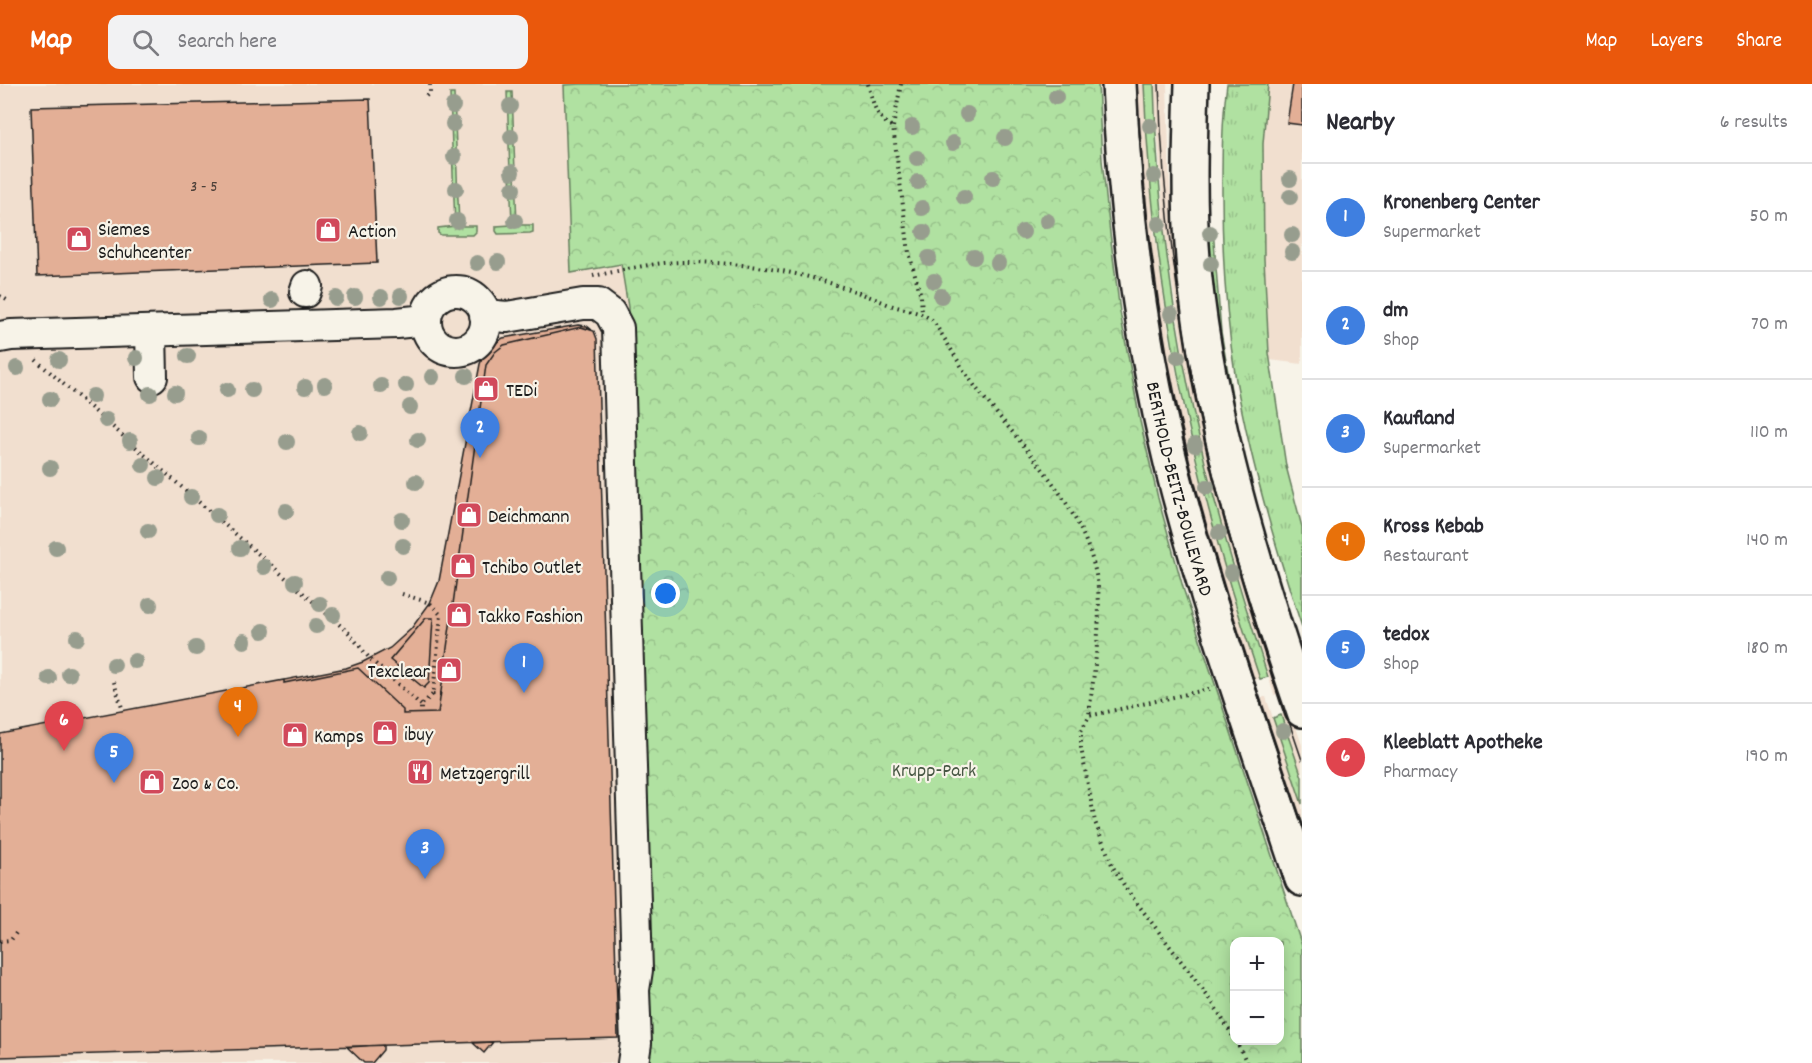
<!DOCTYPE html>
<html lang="en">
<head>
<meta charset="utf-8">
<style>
	:root { --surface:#fff; --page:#f2f2f3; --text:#2b2b33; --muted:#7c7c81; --line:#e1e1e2; --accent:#ea580c }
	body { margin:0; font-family:Dekko,sans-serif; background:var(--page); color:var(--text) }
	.controls { position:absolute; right:18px; bottom:18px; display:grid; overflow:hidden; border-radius:12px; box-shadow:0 3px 15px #0003 }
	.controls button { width:54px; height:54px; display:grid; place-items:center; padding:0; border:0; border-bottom:2px solid var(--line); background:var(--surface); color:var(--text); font:30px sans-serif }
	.you { position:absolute; left:666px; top:510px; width:21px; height:21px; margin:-15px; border:4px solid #fff; border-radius:50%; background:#1a73e8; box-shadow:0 0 0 9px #1a73e833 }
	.badge { display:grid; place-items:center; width:39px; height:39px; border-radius:50%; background:var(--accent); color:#fff; font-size:20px; font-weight:700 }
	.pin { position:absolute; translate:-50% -50px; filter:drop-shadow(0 2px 3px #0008) }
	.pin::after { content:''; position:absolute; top:32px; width:21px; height:18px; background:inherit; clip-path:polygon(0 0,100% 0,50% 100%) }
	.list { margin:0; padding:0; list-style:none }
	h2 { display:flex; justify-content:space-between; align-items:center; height:78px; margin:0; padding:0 24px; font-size:26px }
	h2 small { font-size:20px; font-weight:400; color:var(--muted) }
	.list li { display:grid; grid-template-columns:39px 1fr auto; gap:18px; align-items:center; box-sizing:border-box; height:108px; padding:0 24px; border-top:2px solid var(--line) }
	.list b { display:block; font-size:22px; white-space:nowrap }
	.list p { margin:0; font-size:20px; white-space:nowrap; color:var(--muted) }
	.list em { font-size:20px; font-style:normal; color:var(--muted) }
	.icon { flex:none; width:33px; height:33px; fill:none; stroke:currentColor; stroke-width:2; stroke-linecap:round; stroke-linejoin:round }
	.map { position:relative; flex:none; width:1302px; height:979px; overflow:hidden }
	header { display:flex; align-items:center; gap:36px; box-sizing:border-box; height:84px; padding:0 30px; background:var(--accent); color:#fff }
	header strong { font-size:28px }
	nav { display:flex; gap:33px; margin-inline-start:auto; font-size:21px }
	.search { width:420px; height:54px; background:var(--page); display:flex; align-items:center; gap:15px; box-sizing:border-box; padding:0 21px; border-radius:12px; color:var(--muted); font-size:22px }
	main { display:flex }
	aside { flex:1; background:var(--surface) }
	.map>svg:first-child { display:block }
	.built { fill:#f1dfcf }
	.grass { fill:url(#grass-tufts); stroke:#667e5e; stroke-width:1.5 }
	.park { fill:url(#park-crowns); stroke:#667e5e; stroke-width:1.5; fill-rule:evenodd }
	.building { fill:#e3af96; stroke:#1c1c1c; stroke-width:1.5; fill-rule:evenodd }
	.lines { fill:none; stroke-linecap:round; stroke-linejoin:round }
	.minor-casing { stroke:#1c1c1c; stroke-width:34 }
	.major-casing { stroke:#1c1c1c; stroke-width:38 }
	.path { stroke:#1c1c1c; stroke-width:4; stroke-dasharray:1.5 4.5; stroke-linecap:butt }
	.minor { stroke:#f7f3e8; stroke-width:30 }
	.major { stroke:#f7f3e8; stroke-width:33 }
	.tram { stroke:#1c1c1c; stroke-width:1.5 }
	.tree { fill:#979d8e }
	.labels { text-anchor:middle; stroke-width:4.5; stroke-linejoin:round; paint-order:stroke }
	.number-label { font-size:16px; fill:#4e413a }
	.poi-label { font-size:20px; fill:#1c1c1c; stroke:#f7f3e8; text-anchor:start }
	.street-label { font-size:20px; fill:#1c1c1c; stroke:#f7f3e8 }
	.park-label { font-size:20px; fill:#485744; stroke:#f7f3e8 }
</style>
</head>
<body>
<header>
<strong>Map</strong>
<div class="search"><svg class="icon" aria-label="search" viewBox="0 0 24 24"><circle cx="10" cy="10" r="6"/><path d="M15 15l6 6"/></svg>Search here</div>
<nav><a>Map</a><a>Layers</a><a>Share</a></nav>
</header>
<main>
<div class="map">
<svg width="1302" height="979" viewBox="0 0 1302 979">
	<defs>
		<pattern id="grass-tufts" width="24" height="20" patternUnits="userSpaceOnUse" patternTransform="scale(1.5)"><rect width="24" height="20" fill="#b0e1a1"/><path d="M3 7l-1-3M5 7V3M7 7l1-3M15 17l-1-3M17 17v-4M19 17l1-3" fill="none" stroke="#97c08a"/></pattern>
		<pattern id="park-crowns" width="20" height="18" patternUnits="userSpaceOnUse" patternTransform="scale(1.5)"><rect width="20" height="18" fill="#b0e1a1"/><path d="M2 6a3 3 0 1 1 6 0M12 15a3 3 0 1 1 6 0" fill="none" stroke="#97c08a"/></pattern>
	</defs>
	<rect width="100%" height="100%" fill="#f7f3e8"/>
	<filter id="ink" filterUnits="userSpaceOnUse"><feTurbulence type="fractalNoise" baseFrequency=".0167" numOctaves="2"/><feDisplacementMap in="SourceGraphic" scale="12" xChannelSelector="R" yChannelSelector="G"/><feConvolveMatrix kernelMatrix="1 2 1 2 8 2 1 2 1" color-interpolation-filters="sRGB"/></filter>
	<g filter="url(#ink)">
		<path class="built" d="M 0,0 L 580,0 L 565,1 L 571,189 L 621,180 L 628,223 L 648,979 L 0,979 Z
			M 1131,0 L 1144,0 L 1154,147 L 1169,251 L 1187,342 L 1205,416 L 1260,594 L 1248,599 L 1215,494 L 1153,232 Z
			M 1154,0 L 1167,0 L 1170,103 L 1180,194 L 1284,608 L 1274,611 L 1218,428 L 1200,359 L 1185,283 L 1165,150 Z
			M 1268,0 L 1302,0 L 1302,280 L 1270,276 L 1264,175 L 1263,60 Z
			M 1264,613 L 1266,613 L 1302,720 L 1302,759 L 1255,619 Z
			M 1291,628 L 1302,661 L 1302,693 L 1281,631 Z"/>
		<path class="grass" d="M 1144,0 L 1154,0 C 1157,127 1175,255 1205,379 C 1223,451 1245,522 1268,593 L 1260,595 C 1194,403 1152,204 1144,0 Z
			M 1227,0 L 1268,0 L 1263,60 L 1264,175 L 1269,269 L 1286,382 L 1302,443 L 1302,543 C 1275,462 1251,380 1236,296 C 1226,234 1222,172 1222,109 C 1222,72 1222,37 1227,0 Z
			M 507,8 L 512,8 L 517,141 L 533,141 L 533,148 L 530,149 L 498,150 L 496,147 L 496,142 L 512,141 Z
			M 450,10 L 454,10 L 459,142 L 476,142 L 476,148 L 473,151 L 441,151 L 438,149 L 438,144 L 455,142 Z
			M 1207,145 L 1213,145 L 1221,248 L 1240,358 L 1236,359 L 1219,277 Z
			M 1281,631 L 1302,693 L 1302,720 L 1273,634 Z"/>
		<path class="park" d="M 580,0 L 1098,0 L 1102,76 L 1110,149 L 1120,228 L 1140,337 L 1158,414 L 1184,507 L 1302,862 L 1302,979 L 648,979 L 628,223 L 621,180 L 571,189 L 564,1 ZM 1234,858 L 1280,858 L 1280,956 L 1234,956 Z"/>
		<path class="building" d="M 1293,0 L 1302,0 L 1302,41 L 1287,39 Z
			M 370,15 L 377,179 L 37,192 L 31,23 Z
			M 578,241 L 587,242 L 592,246 L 581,243 L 504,261 L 495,268 L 486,281 L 438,629 L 403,630 L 403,626 L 358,584 L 284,599 L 284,596 L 346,584 L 363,578 L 390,564 L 411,545 L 430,519 L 439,497 L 480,280 L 484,270 L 489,264 L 503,254 ZM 426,534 L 433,534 L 429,599 L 424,604 L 390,576 Z
			M 581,243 L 594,247 L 597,255 L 618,954 L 0,973 L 0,650 L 284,596 L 284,599 L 358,584 L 403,626 L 403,630 L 438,629 L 486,281 L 495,268 L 504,261 Z
			M 426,534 L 433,534 L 429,599 L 424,604 L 390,576 Z
			M 493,958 L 484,969 L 473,959 Z
			M 383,961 L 383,966 L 372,979 L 364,979 L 347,963 Z"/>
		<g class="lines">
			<g class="minor-casing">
				<path id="minor" d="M426 237a30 30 0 1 1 60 0a30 30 0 1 1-60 0Z
					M 305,208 L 307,202
					M 485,231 L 507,233 L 583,220 L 598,220 L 610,229 L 618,244 L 637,886 L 634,906 L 636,959 L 633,979
					M 151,247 L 152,293
					M 0,253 L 11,251 L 397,239 L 426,236"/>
			</g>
			<g class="major-casing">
				<g id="major">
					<path id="s1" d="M 1119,0 C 1125,130 1142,260 1173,387 C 1208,525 1257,660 1302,795"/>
					<path d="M 1192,0 C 1190,62 1188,124 1194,186 C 1209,337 1254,482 1302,626"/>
				</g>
			</g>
			<path class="path" d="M 868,0 C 873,18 875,34 893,43
				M 901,0 L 893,43 L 909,169 L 921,212 L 922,229
				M 426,12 L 430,8 L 430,0
				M 593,192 C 614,188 635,183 656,180 C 676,177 696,178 716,179 C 776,182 830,196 885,219 C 901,226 919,226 932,236 C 948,258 960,283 977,305 C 1022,363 1084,420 1097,496 C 1103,536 1093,591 1089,632
				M 0,212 L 10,218
				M 36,276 L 349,549 L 370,575 L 421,621
				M 402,510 L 430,519 L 441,531 L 433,610 L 421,621 L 421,629
				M 114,598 L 123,627
				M 1209,605 L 1089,632 L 1081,647 L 1081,664 L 1095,738 L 1113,783 L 1127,806 L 1212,918 L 1234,954
				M 433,610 L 440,610
				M 0,857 L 11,856 L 18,846
				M 1236,956 L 1247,979"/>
			<use href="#minor" class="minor"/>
			<use href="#major" class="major"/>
			<path class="tram" d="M 1137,0 C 1141,128 1158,258 1189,382 C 1220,504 1262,623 1302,742
				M 1159,0 C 1163,132 1182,262 1213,390 C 1237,487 1270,582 1302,676"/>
		</g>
		<g class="tree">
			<circle cx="1056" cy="13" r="8"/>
			<circle cx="453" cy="22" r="8"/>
			<circle cx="510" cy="22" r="8"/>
			<circle cx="967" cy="30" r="8"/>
			<circle cx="453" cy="40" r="8"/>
			<circle cx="1150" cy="42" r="8"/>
			<circle cx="912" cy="43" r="8"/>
			<circle cx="511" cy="53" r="8"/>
			<circle cx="1005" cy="54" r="8"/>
			<circle cx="953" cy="59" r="8"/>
			<circle cx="454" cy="73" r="8"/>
			<circle cx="917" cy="74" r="8"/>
			<circle cx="512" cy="88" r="8"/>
			<circle cx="1154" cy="92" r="8"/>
			<circle cx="993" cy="94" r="8"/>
			<circle cx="1290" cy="95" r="8"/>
			<circle cx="918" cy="98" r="8"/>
			<circle cx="456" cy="105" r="8"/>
			<circle cx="513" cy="105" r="8"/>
			<circle cx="964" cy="113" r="8"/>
			<circle cx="1290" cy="113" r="8"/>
			<circle cx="922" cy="124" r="8"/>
			<circle cx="457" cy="137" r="8"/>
			<circle cx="515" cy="137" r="8"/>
			<circle cx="1047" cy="137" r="8"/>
			<circle cx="1159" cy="140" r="8"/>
			<circle cx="924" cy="148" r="8"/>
			<circle cx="1023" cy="148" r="8"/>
			<circle cx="1210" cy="149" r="8"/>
			<circle cx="1292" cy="151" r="8"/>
			<circle cx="1292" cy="168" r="8"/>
			<circle cx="974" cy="173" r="8"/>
			<circle cx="929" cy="174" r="8"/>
			<circle cx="498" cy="178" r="8"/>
			<circle cx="477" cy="179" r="8"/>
			<circle cx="998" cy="179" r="8"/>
			<circle cx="1211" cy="180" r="8"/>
			<circle cx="934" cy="197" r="8"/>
			<circle cx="401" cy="212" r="8"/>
			<circle cx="941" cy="212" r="8"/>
			<circle cx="355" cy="213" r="8"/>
			<circle cx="381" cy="213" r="8"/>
			<circle cx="336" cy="214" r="8"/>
			<circle cx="272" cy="216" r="8"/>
			<circle cx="1171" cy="230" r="8"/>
			<circle cx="188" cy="272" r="8"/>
			<circle cx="1178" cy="273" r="8"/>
			<circle cx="136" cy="274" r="8"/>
			<circle cx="59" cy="276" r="8"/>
			<circle cx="17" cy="284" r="8"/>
			<circle cx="466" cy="292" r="8"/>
			<circle cx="432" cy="293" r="8"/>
			<circle cx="325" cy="301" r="8"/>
			<circle cx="406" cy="301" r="8"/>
			<circle cx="381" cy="302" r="8"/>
			<circle cx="305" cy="303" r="8"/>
			<circle cx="227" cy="306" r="8"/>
			<circle cx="252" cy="306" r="8"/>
			<circle cx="175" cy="309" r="8"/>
			<circle cx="150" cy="310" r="8"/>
			<circle cx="93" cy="312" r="8"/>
			<circle cx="50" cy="315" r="8"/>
			<circle cx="410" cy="323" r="8"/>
			<circle cx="106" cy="336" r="8"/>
			<circle cx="360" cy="349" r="8"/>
			<circle cx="199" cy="354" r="8"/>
			<circle cx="418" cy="356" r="8"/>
			<circle cx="130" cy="357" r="8"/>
			<circle cx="287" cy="358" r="8"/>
			<circle cx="1195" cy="361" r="8"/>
			<circle cx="143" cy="381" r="8"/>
			<circle cx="50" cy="384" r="8"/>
			<circle cx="158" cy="394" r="8"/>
			<circle cx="416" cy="398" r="8"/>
			<circle cx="1207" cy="403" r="8"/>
			<circle cx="191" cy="413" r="8"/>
			<circle cx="286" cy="427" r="8"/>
			<circle cx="217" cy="431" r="8"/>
			<circle cx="402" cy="436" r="8"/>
			<circle cx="148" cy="447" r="8"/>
			<circle cx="1219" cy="449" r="8"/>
			<circle cx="403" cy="462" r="8"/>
			<circle cx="56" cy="464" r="8"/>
			<circle cx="240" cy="464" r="8"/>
			<circle cx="264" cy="483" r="8"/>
			<circle cx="1231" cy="489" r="8"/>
			<circle cx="387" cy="494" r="8"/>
			<circle cx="295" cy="498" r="8"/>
			<circle cx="320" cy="520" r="8"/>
			<circle cx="150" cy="521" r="8"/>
			<circle cx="333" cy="531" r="8"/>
			<circle cx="316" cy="542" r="8"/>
			<circle cx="263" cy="547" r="8"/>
			<circle cx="77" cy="554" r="8"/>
			<circle cx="244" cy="557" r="8"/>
			<circle cx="196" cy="564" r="8"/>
			<circle cx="135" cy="577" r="8"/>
			<circle cx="114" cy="581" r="8"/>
			<circle cx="69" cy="590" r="8"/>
			<circle cx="49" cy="594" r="8"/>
			<circle cx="1283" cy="647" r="8"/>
		</g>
	</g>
	<defs>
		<g id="shop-square" transform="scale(1.35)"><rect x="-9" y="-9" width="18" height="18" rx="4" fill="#d1495b" stroke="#f7f3e8"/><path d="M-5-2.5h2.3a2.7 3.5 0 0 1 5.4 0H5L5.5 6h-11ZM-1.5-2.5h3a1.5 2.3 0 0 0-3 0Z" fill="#fff"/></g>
		<g id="restaurant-square" transform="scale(1.35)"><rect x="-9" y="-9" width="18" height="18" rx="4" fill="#d1495b" stroke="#f7f3e8"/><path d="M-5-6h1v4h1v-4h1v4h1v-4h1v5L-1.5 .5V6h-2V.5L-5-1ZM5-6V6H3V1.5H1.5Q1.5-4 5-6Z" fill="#fff"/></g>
	</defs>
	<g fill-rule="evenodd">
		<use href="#shop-square" x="328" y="146"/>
		<use href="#shop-square" x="79" y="155"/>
		<use href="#shop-square" x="486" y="305"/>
		<use href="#shop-square" x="469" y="431"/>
		<use href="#shop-square" x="463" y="482"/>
		<use href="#shop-square" x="459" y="531"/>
		<use href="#shop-square" x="449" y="586"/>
		<use href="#shop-square" x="385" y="649"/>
		<use href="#shop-square" x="295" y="651"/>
		<use href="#restaurant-square" x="420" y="688"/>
		<use href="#shop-square" x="152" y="698"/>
	</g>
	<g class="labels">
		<g class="number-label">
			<text x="204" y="107">3 - 5</text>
		</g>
		<g class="poi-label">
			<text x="98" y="151">Siemes<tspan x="98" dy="23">Schuhcenter</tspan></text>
			<text x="348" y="153">Action</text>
			<text x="506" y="312">TEDi</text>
			<text x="488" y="438">Deichmann</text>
			<text x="482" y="489">Tchibo Outlet</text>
			<text x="478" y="538">Takko Fashion</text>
			<text x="430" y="593" text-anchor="end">Texclear</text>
			<text x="404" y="656">ibuy</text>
			<text x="314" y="658">Kamps</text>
			<text x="440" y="695">Metzgergrill</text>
			<text x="172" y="705">Zoo &amp; Co.</text>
		</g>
		<g class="street-label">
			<text dy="7" stroke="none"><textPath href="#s1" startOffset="410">BERTHOLD-BEITZ-BOULEVARD</textPath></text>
		</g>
		<g class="park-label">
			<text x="934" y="692">Krupp-Park</text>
		</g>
	</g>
</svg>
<div class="controls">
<button>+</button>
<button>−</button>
</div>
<div class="you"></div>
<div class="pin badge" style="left:524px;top:609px;background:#3f7fe0">1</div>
<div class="pin badge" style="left:480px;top:374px;background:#3f7fe0">2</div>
<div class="pin badge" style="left:425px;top:795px;background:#3f7fe0">3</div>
<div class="pin badge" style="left:238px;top:653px;background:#e8710a">4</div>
<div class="pin badge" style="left:114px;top:699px;background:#3f7fe0">5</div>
<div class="pin badge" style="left:64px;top:667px;background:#e0444e">6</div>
</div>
<aside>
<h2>Nearby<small>6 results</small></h2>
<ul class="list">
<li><span class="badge" style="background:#3f7fe0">1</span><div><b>Kronenberg Center</b><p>Supermarket</p></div><em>50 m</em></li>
<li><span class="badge" style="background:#3f7fe0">2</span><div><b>dm</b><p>Shop</p></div><em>70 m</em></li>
<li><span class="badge" style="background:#3f7fe0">3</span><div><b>Kaufland</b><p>Supermarket</p></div><em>110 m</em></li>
<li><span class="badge" style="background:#e8710a">4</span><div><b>Kross Kebab</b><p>Restaurant</p></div><em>140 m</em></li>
<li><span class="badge" style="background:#3f7fe0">5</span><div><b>tedox</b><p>Shop</p></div><em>180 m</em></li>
<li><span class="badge" style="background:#e0444e">6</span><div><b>Kleeblatt Apotheke</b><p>Pharmacy</p></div><em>190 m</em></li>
</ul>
</aside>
</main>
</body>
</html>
